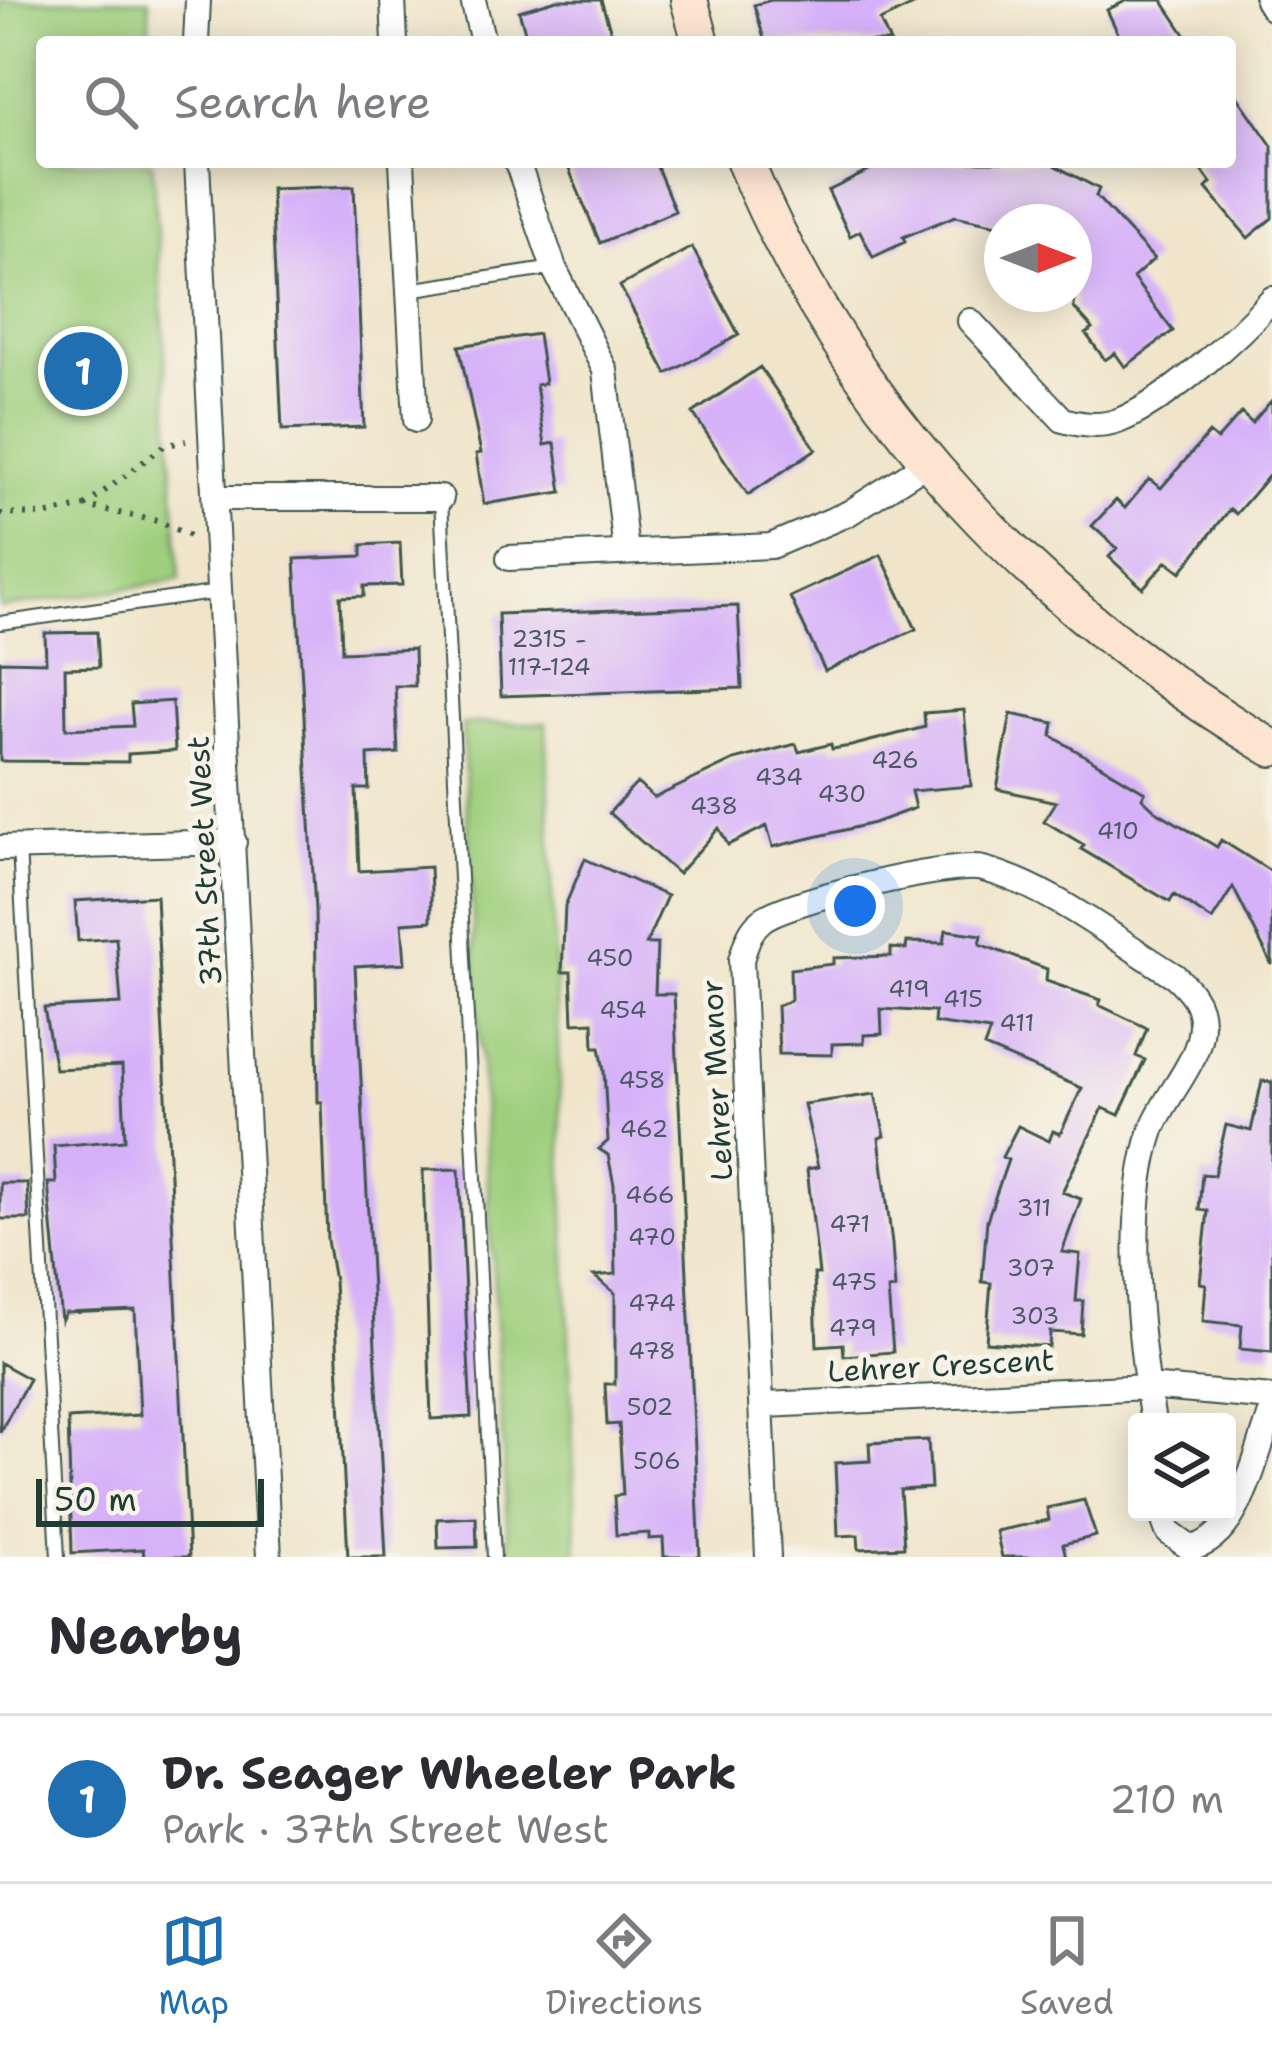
<!DOCTYPE html>
<html lang="en">
<head>
<meta charset="utf-8">
<style>
	:root { --surface:#fff; --page:#f7f7f7; --text:#2b2b33; --muted:#7c7c81; --line:#e1e1e2; --accent:#1f6fb2 }
	body { margin:0; font-family:"Shantell Sans",sans-serif; background:var(--page); color:var(--text) }
	.controls { position:absolute; right:36px; bottom:36px; display:grid; overflow:hidden; border-radius:12px; box-shadow:0 6px 30px #0003 }
	.controls button { width:108px; height:108px; display:grid; place-items:center; padding:0; border:0; border-bottom:3px solid var(--line); background:var(--surface); color:var(--text); font:60px sans-serif }
	.compass { position:absolute; left:984px; top:204px; width:108px; height:108px; border-radius:50%; background:var(--surface); box-shadow:0 6px 30px #0003; rotate:90deg }
	.scale { position:absolute; left:36px; bottom:30px; width:228px; box-sizing:border-box; padding-left:12px; border:6px solid #1f3d34; border-top:0; font-size:33px; line-height:42px; white-space:nowrap; color:#1f3d34; -webkit-text-stroke:9px #f7f3e8; paint-order:stroke }
	.you { position:absolute; left:855px; top:906px; width:42px; height:42px; margin:-30px; border:9px solid #fff; border-radius:50%; background:#1a73e8; box-shadow:0 0 0 18px #1a73e833 }
	.badge { display:grid; place-items:center; width:78px; height:78px; border-radius:50%; background:var(--accent); color:#fff; font-size:39px; font-weight:700 }
	.pin { position:absolute; translate:-50% -50%; border:6px solid #fff; box-shadow:0 3px 12px #0006 }
	.list { margin:0; padding:0; list-style:none }
	h2 { display:flex; justify-content:space-between; align-items:center; height:156px; margin:0; padding:0 48px; font-size:51px }
	h2 small { font-size:39px; font-weight:400; color:var(--muted) }
	.list li { display:grid; grid-template-columns:78px 1fr auto; gap:36px; align-items:center; box-sizing:border-box; height:168px; padding:0 48px; border-top:3px solid var(--line) }
	.list b { display:block; font-size:45px; white-space:nowrap }
	.list p { margin:0; font-size:39px; white-space:nowrap; color:var(--muted) }
	.list em { font-size:39px; font-style:normal; color:var(--muted) }
	.icon { flex:none; width:66px; height:66px; fill:none; stroke:currentColor; stroke-width:2; stroke-linecap:round; stroke-linejoin:round }
	.map { position:relative; flex:none; width:1272px; height:1557px; overflow:hidden }
	.search { position:absolute; background:var(--surface); box-shadow:0 6px 30px #0003; left:36px; right:36px; top:36px; height:132px; display:flex; align-items:center; gap:30px; box-sizing:border-box; padding:0 42px; border-radius:12px; color:var(--muted); font-size:45px }
	.sheet { height:324px; background:var(--surface) }
	nav { display:flex; justify-content:space-around; align-items:center; box-sizing:border-box; height:168px; border-top:3px solid var(--line); background:var(--surface); font-size:33px; color:var(--muted) }
	nav a { display:grid; justify-items:center; gap:6px }
	nav .on { color:var(--accent) }
	.map>svg:first-child { display:block }
	.green { fill:#9ecf7d; stroke:#5e8658; stroke-width:3 }
	.building { fill:#d6b1f9 }
	.lines { fill:none; stroke-linecap:round; stroke-linejoin:round }
	.lane-casing { stroke:#3e564b; stroke-width:16 }
	.street-casing { stroke:#3e564b; stroke-width:28 }
	.secondary-casing { stroke:#3e564b; stroke-width:40 }
	.path { stroke:#3e564b; stroke-width:6; stroke-dasharray:3 9; stroke-linecap:butt }
	.lane { stroke:#fff; stroke-width:12 }
	.street { stroke:#fff; stroke-width:24 }
	.secondary { stroke:#fde4d1; stroke-width:36 }
	.labels { text-anchor:middle; stroke-width:10; stroke-linejoin:round; paint-order:stroke }
	.number-label { font-size:24px; fill:#4d5a65 }
	.street-label { font-size:30px; fill:#1f3d34; stroke:#f7f3e8 }
</style>
</head>
<body>
<div class="map">
<svg width="1272" height="1557" viewBox="0 0 1272 1557">
	<rect width="100%" height="100%" fill="#f7f3e8"/>
	<filter id="ink" filterUnits="userSpaceOnUse"><feTurbulence type="fractalNoise" baseFrequency=".00833" numOctaves="2"/><feDisplacementMap in="SourceGraphic" scale="24" xChannelSelector="R" yChannelSelector="G"/><feConvolveMatrix kernelMatrix="1 2 1 2 8 2 1 2 1" color-interpolation-filters="sRGB"/></filter>
	<filter id="wash" filterUnits="userSpaceOnUse"><feTurbulence type="fractalNoise" baseFrequency=".004" numOctaves="4" result="noise"/><feDisplacementMap in="SourceGraphic" scale="48" xChannelSelector="R" yChannelSelector="G"/><feGaussianBlur stdDeviation="2.7" result="paint"/><feColorMatrix in="noise" values="0 0 0 0 0 0 0 0 0 0 0 0 0 0 0 0 0 1.4 0 .05"/><feComposite in="paint" operator="in"/></filter>
	<g filter="url(#wash)">
		<rect width="100%" height="100%" fill="#f0e5cb"/>
		<path class="green" d="M 0,0 L 149,0 L 149,42 L 42,42 L 42,162 L 152,162 L 180,580 L 0,608 Z
			M 546,723 L 577,1557 L 509,1557 L 462,724 Z"/>
		<g id="blocks">
			<path class="building" d="M 557,0 L 601,0 L 614,42 L 528,42 L 519,11 Z
				M 771,0 L 924,0 L 880,21 L 890,42 L 765,42 L 754,5 Z
				M 1128,0 L 1162,0 L 1190,42 L 1122,42 L 1107,10 Z
				M 1230,86 L 1272,146 L 1272,218 L 1248,238 L 1206,188 L 1211,183 L 1196,162 L 1230,162 Z
				M 566,162 L 655,162 L 675,211 L 600,243 Z
				M 887,162 L 1048,162 L 1099,189 L 1096,196 L 1154,259 L 1133,278 L 1173,331 L 1125,367 L 1115,353 L 1105,360 L 1086,334 L 1093,329 L 1074,308 L 1074,222 L 1002,222 L 1002,226 L 955,216 L 903,237 L 905,242 L 873,257 L 860,231 L 850,236 L 828,191 Z
				M 354,186 L 364,427 L 282,430 L 271,189 Z
				M 692,247 L 739,335 L 667,374 L 620,286 Z
				M 538,334 L 545,383 L 536,385 L 545,445 L 555,443 L 562,492 L 484,504 L 476,454 L 481,453 L 459,346 Z
				M 760,367 L 816,449 L 748,495 L 693,413 Z
				M 1272,400 L 1272,472 L 1236,514 L 1230,509 L 1181,572 L 1167,561 L 1143,588 L 1109,557 L 1117,548 L 1092,526 L 1116,500 L 1125,508 L 1149,479 L 1161,488 L 1209,433 L 1217,440 L 1241,413 L 1252,423 Z
				M 400,543 L 402,585 L 364,586 L 364,596 L 340,597 L 342,652 L 414,649 L 415,686 L 395,686 L 398,753 L 368,755 L 369,789 L 356,789 L 359,871 L 430,867 L 431,891 L 431,921 L 402,923 L 405,963 L 355,966 L 386,1557 L 348,1557 L 334,1281 L 327,1240 L 322,1102 L 318,1102 L 315,910 L 295,559 L 362,556 L 362,545 Z
				M 881,555 L 916,629 L 825,671 L 790,597 Z
				M 738,606 L 742,688 L 501,696 L 498,614 Z
				M 97,632 L 99,667 L 65,668 L 66,729 L 133,726 L 131,704 L 172,701 L 175,751 L 128,754 L 128,762 L 0,761 L 0,661 L 46,662 L 45,633 Z
				M 964,710 L 971,786 L 911,791 L 915,808 L 874,823 L 773,847 L 767,826 L 728,845 L 719,828 L 678,874 L 609,813 L 637,783 L 654,798 L 734,760 L 796,744 L 799,752 L 831,744 L 832,749 L 851,746 L 925,727 L 924,713 Z
				M 1011,714 L 1054,723 L 1052,736 L 1145,792 L 1142,798 L 1156,811 L 1217,847 L 1221,840 L 1272,872 L 1272,965 L 1233,887 L 1212,920 L 1174,895 L 1170,902 L 1081,849 L 1084,845 L 1044,821 L 1056,802 L 997,789 Z
				M 585,859 L 667,896 L 646,944 L 657,944 L 655,994 L 674,994 L 700,1557 L 664,1557 L 663,1538 L 649,1539 L 649,1533 L 616,1535 L 614,1496 L 623,1495 L 619,1424 L 607,1425 L 605,1384 L 615,1384 L 615,1293 L 594,1276 L 616,1274 L 614,1185 L 608,1155 L 599,1149 L 608,1141 L 604,1071 L 600,1047 L 594,1047 L 593,1022 L 573,1023 L 571,972 L 562,972 L 565,906 Z
				M 156,896 L 189,1557 L 144,1557 L 143,1549 L 72,1553 L 68,1419 L 140,1415 L 135,1310 L 65,1313 L 61,1321 L 48,1183 L 56,1183 L 54,1146 L 125,1140 L 122,1066 L 55,1069 L 44,1008 L 121,1004 L 116,938 L 78,941 L 75,901 Z
				M 946,930 L 982,935 L 980,944 L 1047,969 L 1046,981 L 1101,1000 L 1099,1005 L 1147,1028 L 1136,1056 L 1145,1060 L 1119,1115 L 1103,1108 L 1062,1192 L 1081,1199 L 1062,1252 L 1080,1254 L 1076,1301 L 1083,1301 L 1081,1334 L 1050,1332 L 1049,1347 L 986,1342 L 991,1283 L 982,1282 L 987,1220 L 1008,1160 L 1002,1157 L 1018,1126 L 1049,1141 L 1053,1131 L 1060,1134 L 1082,1088 L 984,1047 L 990,1031 L 934,1023 L 935,1012 L 881,1009 L 882,1034 L 864,1035 L 864,1043 L 832,1044 L 832,1055 L 779,1054 L 777,1006 L 791,1000 L 790,969 L 833,964 L 833,958 L 891,956 L 891,948 L 906,949 L 907,942 L 944,943 Z
				M 1262,1081 L 1272,1082 L 1272,1352 L 1240,1349 L 1242,1325 L 1203,1321 L 1206,1284 L 1200,1283 L 1208,1211 L 1199,1210 L 1202,1174 L 1214,1175 L 1226,1125 L 1251,1131 Z
				M 875,1094 L 885,1136 L 879,1138 L 892,1244 L 895,1289 L 888,1290 L 893,1352 L 844,1356 L 843,1344 L 817,1346 L 814,1274 L 819,1274 L 807,1169 L 818,1167 L 804,1104 Z
				M 459,1169 L 471,1417 L 431,1419 L 423,1170 Z
				M 0,1183 L 27,1183 L 29,1219 L 0,1219 Z
				M 0,1363 L 29,1379 L 0,1432 Z
				M 928,1440 L 931,1488 L 900,1490 L 904,1547 L 859,1549 L 858,1535 L 838,1536 L 835,1463 L 870,1461 L 869,1443 Z
				M 1084,1500 L 1096,1536 L 1063,1544 L 1066,1557 L 1002,1557 L 996,1531 L 1049,1520 L 1047,1508 Z
				M 476,1517 L 477,1547 L 438,1548 L 437,1519 Z"/>
		</g>
	</g>
	<g filter="url(#ink)">
		<use href="#blocks" fill-opacity="0" stroke="#3e564b" stroke-width="3"/>
		<g class="lines">
			<g class="lane-casing">
				<path id="lane" d="M 409,290 L 554,268
					M 441,499 L 494,1557
					M 0,623 L 219,592
					M 19,848 L 58,1557"/>
			</g>
			<g class="street-casing">
				<path id="street" d="M 393,0 L 395,42
					M 473,0 L 483,42
					M 1267,0 L 1272,8
					M 196,42 L 198,0
					M 197,162 L 269,1557
					M 402,162 L 416,420
					M 517,162 L 554,268 L 605,370 L 626,552
					M 970,321 L 1063,420 C 1081,425 1100,428 1118,421 C 1165,403 1239,336 1272,299
					M 215,498 L 441,498
					M 509,558 L 771,546 L 849,513 L 927,463
					M 0,848 L 234,842
					M 765,1405 L 1148,1387 L 1272,1398
					M 1161,1512 L 1168,1532 L 1190,1548 C 1240,1541 1256,1452 1272,1411
					M 768,1557 L 741,960 C 746,945 748,931 762,920 C 785,901 953,861 983,869 C 1050,886 1116,940 1175,976 C 1189,989 1201,1002 1201,1022 C 1202,1061 1165,1094 1152,1130 C 1124,1212 1139,1337 1153,1422"/>
			</g>
			<g class="secondary-casing">
				<path id="secondary" d="M 689,0 L 701,42
					M 745,162 C 850,414 1039,610 1272,748"/>
			</g>
			<path class="path" d="M 85,506 L 164,446 L 186,441
				M 0,514 L 44,515 L 85,506 L 158,521 L 192,537"/>
			<use href="#lane" class="lane"/>
			<use href="#street" class="street"/>
			<use href="#secondary" class="secondary"/>
		</g>
	</g>
	<g class="labels">
		<g class="number-label">
			<text x="549" y="647">2315 -<tspan x="549" dy="28">117-124</tspan></text>
			<text x="895" y="768">426</text>
			<text x="779" y="785">434</text>
			<text x="842" y="802">430</text>
			<text x="714" y="814">438</text>
			<text x="1118" y="839">410</text>
			<text x="610" y="966">450</text>
			<text x="909" y="997">419</text>
			<text x="963" y="1007">415</text>
			<text x="623" y="1018">454</text>
			<text x="1017" y="1031">411</text>
			<text x="642" y="1088">458</text>
			<text x="644" y="1137">462</text>
			<text x="650" y="1203">466</text>
			<text x="1034" y="1216">311</text>
			<text x="850" y="1232">471</text>
			<text x="652" y="1245">470</text>
			<text x="1031" y="1276">307</text>
			<text x="854" y="1290">475</text>
			<text x="652" y="1311">474</text>
			<text x="1035" y="1324">303</text>
			<text x="853" y="1336">479</text>
			<text x="652" y="1359">478</text>
			<text x="650" y="1415">502</text>
			<text x="657" y="1469">506</text>
		</g>
		<g class="street-label">
			<text transform="translate(205 861) rotate(-93)" y="10">37th Street West</text>
			<text transform="translate(717 1080) rotate(-93)" y="10">Lehrer Manor</text>
			<text transform="translate(941 1366) rotate(-3)" y="10">Lehrer Crescent</text>
		</g>
	</g>
</svg>
<div class="controls">
<button><svg class="icon" aria-label="layers" viewBox="0 0 24 24"><path d="M12 4l9 5-9 5-9-5zM3 14l9 5 9-5"/></svg></button>
</div>
<svg class="compass" viewBox="-18 -18 36 36"><path d="M0-13l5 13h-10z" fill="#e53935"/><path d="M0 13l5-13h-10z" fill="#7c7c81"/></svg>
<div class="scale">50 m</div>
<div class="you"></div>
<div class="pin badge" style="left:83px;top:371px">1</div>
<div class="search"><svg class="icon" aria-label="search" viewBox="0 0 24 24"><circle cx="10" cy="10" r="6"/><path d="M15 15l6 6"/></svg>Search here</div>
</div>
<section class="sheet">
<h2>Nearby<small></small></h2>
<ul class="list">
<li><span class="badge">1</span><div><b>Dr. Seager Wheeler Park</b><p>Park · 37th Street West</p></div><em>210 m</em></li>
</ul>
</section>
<nav>
<a class="on"><svg class="icon" aria-label="map" viewBox="0 0 24 24"><path d="M3 6l6-2 6 2 6-2v14l-6 2-6-2-6 2zM9 4v14M15 6v14"/></svg>Map</a>
<a><svg class="icon" aria-label="directions" viewBox="0 0 24 24"><path d="M12 3l9 9-9 9-9-9zM9 14v-3h6M13 9l2 2-2 2"/></svg>Directions</a>
<a><svg class="icon" aria-label="saved" viewBox="0 0 24 24"><path d="M7 4h10v16l-5-4-5 4z"/></svg>Saved</a>
</nav>
</body>
</html>
